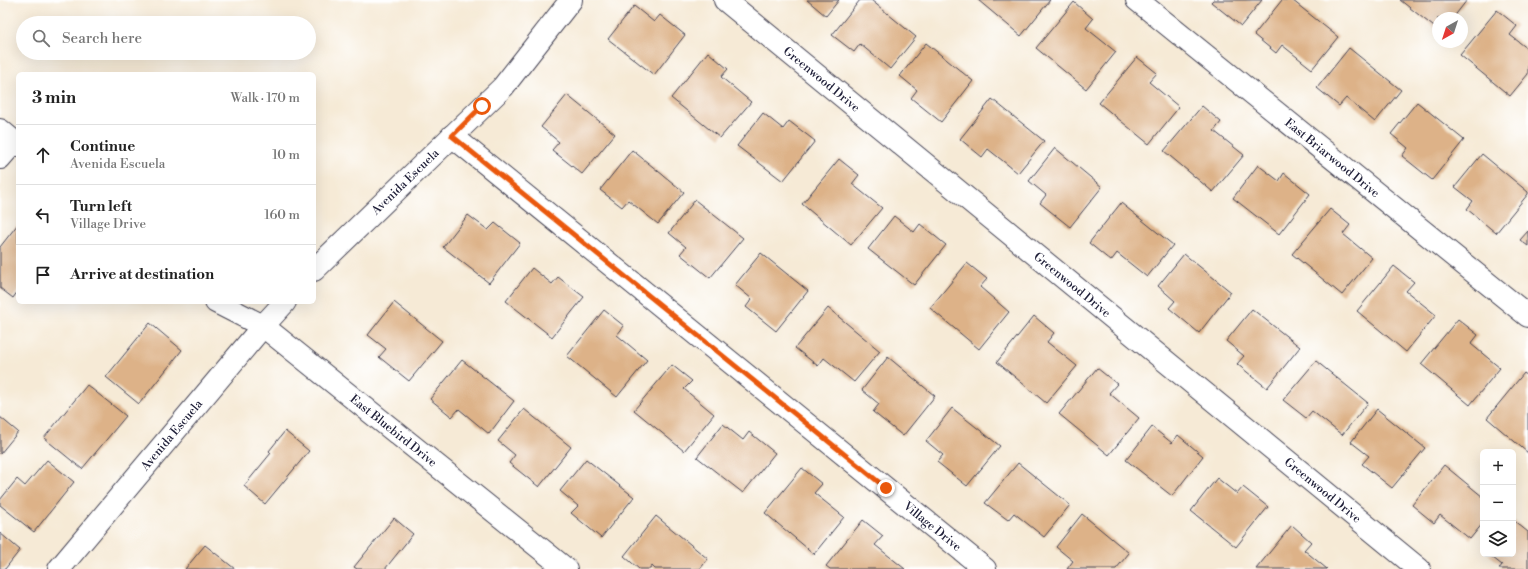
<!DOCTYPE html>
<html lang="en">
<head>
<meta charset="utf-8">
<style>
	:root { --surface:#fff; --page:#f2f2f2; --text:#222; --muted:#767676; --line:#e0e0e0 }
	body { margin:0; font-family:"Libre Bodoni",serif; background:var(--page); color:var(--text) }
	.controls { position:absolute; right:12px; bottom:12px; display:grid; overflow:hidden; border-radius:6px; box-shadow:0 4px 16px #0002 }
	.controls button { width:36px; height:36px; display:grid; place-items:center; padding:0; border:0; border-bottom:1px solid var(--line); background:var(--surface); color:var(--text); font:20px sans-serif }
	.compass { position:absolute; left:1432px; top:12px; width:36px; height:36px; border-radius:50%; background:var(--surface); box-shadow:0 4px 16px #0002; rotate:219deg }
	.stop { position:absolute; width:12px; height:12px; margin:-9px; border:3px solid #ea580c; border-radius:50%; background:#fff }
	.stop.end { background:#ea580c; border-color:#fff; box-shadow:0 1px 4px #0008 }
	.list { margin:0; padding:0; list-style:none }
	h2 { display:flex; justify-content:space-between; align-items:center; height:52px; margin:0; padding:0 16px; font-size:17px }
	h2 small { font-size:13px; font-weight:400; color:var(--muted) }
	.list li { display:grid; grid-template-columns:26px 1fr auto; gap:12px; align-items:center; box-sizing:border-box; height:60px; padding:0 16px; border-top:1px solid var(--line) }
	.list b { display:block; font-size:15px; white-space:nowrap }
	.list p { margin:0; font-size:13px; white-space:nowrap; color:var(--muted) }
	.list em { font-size:13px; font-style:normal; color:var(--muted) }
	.icon { flex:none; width:22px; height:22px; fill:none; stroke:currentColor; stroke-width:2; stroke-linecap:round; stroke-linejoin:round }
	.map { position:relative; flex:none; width:1528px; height:569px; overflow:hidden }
	.search { position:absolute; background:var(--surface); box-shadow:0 4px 16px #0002; left:16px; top:16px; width:300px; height:44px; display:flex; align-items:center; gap:10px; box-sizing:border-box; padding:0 14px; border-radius:22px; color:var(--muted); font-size:15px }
	.panel { position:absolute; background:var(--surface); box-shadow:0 4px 16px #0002; left:16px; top:72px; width:300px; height:232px; border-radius:6px }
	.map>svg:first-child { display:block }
	.building { fill:#ddb288 }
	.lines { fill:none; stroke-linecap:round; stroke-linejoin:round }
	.minor-casing { stroke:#424052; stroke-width:24 }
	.minor { stroke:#fff; stroke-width:22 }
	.route { stroke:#ea580c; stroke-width:5 }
	.labels { text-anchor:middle; stroke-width:3; stroke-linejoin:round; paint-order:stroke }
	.street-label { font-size:12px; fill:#22223b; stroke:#fff }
</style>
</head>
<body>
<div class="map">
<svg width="1528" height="569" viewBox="0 0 1528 569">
	<rect width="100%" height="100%" fill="#fff"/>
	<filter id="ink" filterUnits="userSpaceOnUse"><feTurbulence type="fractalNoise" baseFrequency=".025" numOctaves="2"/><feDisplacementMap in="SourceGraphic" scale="8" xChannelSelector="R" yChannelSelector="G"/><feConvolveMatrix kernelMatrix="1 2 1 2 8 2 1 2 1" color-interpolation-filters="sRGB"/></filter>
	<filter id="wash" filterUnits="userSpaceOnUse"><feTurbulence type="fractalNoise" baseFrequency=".012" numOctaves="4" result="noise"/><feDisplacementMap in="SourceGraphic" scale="16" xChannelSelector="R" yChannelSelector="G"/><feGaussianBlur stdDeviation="0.9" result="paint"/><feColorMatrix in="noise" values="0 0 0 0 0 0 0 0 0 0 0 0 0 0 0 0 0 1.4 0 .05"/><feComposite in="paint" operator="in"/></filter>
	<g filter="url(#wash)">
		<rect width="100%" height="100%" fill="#f6ead6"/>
		<g id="blocks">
			<path class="building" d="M 807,0 L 839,0 L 826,16 Z
				M 860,0 L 871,0 L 916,37 L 890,69 L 860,44 L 854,52 L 832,35 Z
				M 978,0 L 1050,0 L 1021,36 Z
				M 1213,0 L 1262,0 L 1241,26 L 1211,2 Z
				M 1282,0 L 1292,0 L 1338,37 L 1312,69 L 1282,45 L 1276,53 L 1254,35 Z
				M 1400,0 L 1467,0 L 1453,18 L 1438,18 L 1438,30 Z
				M 1074,2 L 1093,19 L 1086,28 L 1116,52 L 1086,89 L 1036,48 Z
				M 634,6 L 654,22 L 660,15 L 685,35 L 654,75 L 608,39 Z
				M 1497,10 L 1517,26 L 1510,35 L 1528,49 L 1528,74 L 1510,96 L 1460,55 Z
				M 926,43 L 973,81 L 941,122 L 911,98 L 917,90 L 900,76 Z
				M 1349,48 L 1401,90 L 1375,122 L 1346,98 L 1339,106 L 1317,88 Z
				M 708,52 L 728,69 L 721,77 L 751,102 L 720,138 L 671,98 Z
				M 1137,57 L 1157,73 L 1149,82 L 1179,107 L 1149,144 L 1099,103 Z
				M 567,95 L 615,134 L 582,174 L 552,150 L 559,142 L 541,127 Z
				M 992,99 L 1044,141 L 1018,173 L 988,149 L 982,157 L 960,139 Z
				M 1417,102 L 1464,140 L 1432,180 L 1402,156 L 1408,148 L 1391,134 Z
				M 1202,106 L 1221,122 L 1214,131 L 1244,155 L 1213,192 L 1164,151 Z
				M 763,113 L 783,129 L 789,121 L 815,141 L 783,181 L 737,146 Z
				M 1055,148 L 1102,187 L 1070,227 L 1040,203 L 1046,195 L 1029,181 Z
				M 632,150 L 684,192 L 658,224 L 628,200 L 622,207 L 600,190 Z
				M 1482,154 L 1528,192 L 1528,194 L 1496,233 L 1467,209 L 1473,201 L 1455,187 Z
				M 839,159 L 859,175 L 852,184 L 882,208 L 851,245 L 802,204 Z
				M 1258,165 L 1279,181 L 1284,173 L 1310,194 L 1279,234 L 1233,198 Z
				M 695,200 L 743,238 L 710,278 L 680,254 L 686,247 L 669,233 Z
				M 1121,203 L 1173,245 L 1147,277 L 1117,253 L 1111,261 L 1089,243 Z
				M 1330,209 L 1350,225 L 1343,234 L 1372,258 L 1342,295 L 1292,254 Z
				M 468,215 L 488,230 L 495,223 L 520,243 L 489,283 L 443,247 Z
				M 894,216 L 914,232 L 920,224 L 946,245 L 914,285 L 868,249 Z
				M 18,224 L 18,291 L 13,298 L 0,288 L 0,247 Z
				M 1528,231 L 1528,246 L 1520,240 Z
				M 761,253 L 808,291 L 776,331 L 746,307 L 752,299 L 735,285 Z
				M 1184,254 L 1231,292 L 1199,333 L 1169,308 L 1175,301 L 1158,286 Z
				M 967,263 L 987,279 L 980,287 L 1009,312 L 979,349 L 930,308 Z
				M 1394,266 L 1414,282 L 1406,291 L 1436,315 L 1406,352 L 1357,311 Z
				M 532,268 L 552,284 L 558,277 L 584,297 L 552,337 L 506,301 Z
				M 394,302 L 442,341 L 409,381 L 379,357 L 386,349 L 368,335 Z
				M 828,308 L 880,351 L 854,382 L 824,358 L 818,366 L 795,348 Z
				M 1252,309 L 1300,347 L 1267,388 L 1237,364 L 1244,356 L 1226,341 Z
				M 604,310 L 624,326 L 617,335 L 647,360 L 617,397 L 567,356 Z
				M 1034,316 L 1054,333 L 1047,342 L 1077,366 L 1046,403 L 997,362 Z
				M 1458,319 L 1478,335 L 1471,344 L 1500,368 L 1470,405 L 1421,364 Z
				M 150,323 L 182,350 L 139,404 L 106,377 Z
				M 888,357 L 935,396 L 903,436 L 873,412 L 879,404 L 862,390 Z
				M 462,360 L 514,401 L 489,434 L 459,409 L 452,417 L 430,399 Z
				M 1316,361 L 1368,403 L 1342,435 L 1312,411 L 1306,418 L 1283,400 Z
				M 672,365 L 692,381 L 684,389 L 714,414 L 684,451 L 634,410 Z
				M 1097,368 L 1117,384 L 1109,393 L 1139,418 L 1109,455 L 1059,414 Z
				M 1524,373 L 1528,376 L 1528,453 L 1487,418 Z
				M 87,385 L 126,416 L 82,469 L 44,438 Z
				M 952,408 L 1000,446 L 967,486 L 937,462 L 943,455 L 926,441 Z
				M 524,409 L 571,447 L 539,487 L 509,463 L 515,455 L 498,441 Z
				M 1377,409 L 1425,448 L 1392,488 L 1362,464 L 1369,456 L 1351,442 Z
				M 0,417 L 18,432 L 0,454 Z
				M 723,424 L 743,440 L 749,432 L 775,453 L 743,493 L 697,457 Z
				M 1152,427 L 1172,443 L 1178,435 L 1203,456 L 1172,496 L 1126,460 Z
				M 285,431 L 309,451 L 265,504 L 244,486 L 271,453 L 269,451 Z
				M 586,459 L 634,497 L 601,538 L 571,513 L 578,506 L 560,491 Z
				M 47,460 L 74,482 L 34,532 L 0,505 L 0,500 L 17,479 L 25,486 Z
				M 1018,463 L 1070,505 L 1044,537 L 1014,513 L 1008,520 L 985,503 Z
				M 1444,465 L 1483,497 L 1483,523 L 1470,539 L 1440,515 L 1434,523 L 1412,505 Z
				M 802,468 L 822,484 L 814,493 L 844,517 L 814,554 L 765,513 Z
				M 1217,478 L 1237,494 L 1243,487 L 1268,507 L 1236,547 L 1191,511 Z
				M 1082,514 L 1129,553 L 1116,569 L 1067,569 L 1073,561 L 1056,547 Z
				M 656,516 L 708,559 L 700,569 L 655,569 L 652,566 L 650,569 L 639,569 L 624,556 Z
				M 394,518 L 413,534 L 385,569 L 357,569 L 354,567 Z
				M 863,520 L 883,536 L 875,545 L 905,569 L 830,569 L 826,566 Z
				M 1513,520 L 1528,532 L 1528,569 L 1499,569 L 1502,565 L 1488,554 L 1513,554 Z
				M 1292,525 L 1311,542 L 1304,550 L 1327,569 L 1256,569 Z
				M 0,533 L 20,550 L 5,569 L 0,569 Z
				M 205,545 L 235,569 L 185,569 Z"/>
		</g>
	</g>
	<g filter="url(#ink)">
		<use href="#blocks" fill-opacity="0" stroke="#424052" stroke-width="1"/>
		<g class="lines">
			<g class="minor-casing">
				<g id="minor">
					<path id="s1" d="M 725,0 L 1419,569"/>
					<path id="s2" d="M 1137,0 L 1528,316"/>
					<path d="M 0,130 L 18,145"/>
					<path id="s3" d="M 452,136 L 985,569"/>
					<path d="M 0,158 L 14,142"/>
					<path id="s4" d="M 314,270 L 503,87 L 571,0"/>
					<path id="s5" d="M 216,302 L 263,326 L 566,569"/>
					<path id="s6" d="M 59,569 L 263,326 L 285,302"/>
				</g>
			</g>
			<use href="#minor" class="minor"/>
		</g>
	</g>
	<g class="lines" filter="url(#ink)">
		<path class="route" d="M 482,106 L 452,136 L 886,488"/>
	</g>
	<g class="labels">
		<g class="street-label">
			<text dy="4" stroke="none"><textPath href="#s1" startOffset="125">Greenwood Drive</textPath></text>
			<text dy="4" stroke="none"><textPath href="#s2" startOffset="251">East Briarwood Drive</textPath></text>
			<text dy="4" stroke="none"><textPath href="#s4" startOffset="127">Avenida Escuela</textPath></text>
			<text dy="4" stroke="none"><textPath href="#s1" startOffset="449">Greenwood Drive</textPath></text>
			<text dy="4" stroke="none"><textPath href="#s5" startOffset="220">East Bluebird Drive</textPath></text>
			<text dy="4" stroke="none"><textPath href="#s6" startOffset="175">Avenida Escuela</textPath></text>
			<text dy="4" stroke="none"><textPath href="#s1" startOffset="773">Greenwood Drive</textPath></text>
			<text dy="4" stroke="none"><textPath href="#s3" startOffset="619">Village Drive</textPath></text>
		</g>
	</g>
</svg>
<div class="controls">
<button>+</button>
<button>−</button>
<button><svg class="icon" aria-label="layers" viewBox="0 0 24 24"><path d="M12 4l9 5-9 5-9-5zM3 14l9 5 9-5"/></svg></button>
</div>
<svg class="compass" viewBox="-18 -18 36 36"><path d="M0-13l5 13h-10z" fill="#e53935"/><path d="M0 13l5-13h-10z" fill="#767676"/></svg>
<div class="stop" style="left:482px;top:106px"></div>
<div class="stop end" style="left:886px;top:488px"></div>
<div class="search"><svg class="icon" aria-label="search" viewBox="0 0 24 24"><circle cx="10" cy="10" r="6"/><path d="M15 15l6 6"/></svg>Search here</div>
<section class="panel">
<h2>3 min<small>Walk · 170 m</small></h2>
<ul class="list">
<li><svg class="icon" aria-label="ahead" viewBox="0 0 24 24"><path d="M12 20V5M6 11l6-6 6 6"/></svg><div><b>Continue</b><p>Avenida Escuela</p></div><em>10 m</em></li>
<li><svg class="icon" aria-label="left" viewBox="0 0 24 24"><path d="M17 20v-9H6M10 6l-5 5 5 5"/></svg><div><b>Turn left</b><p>Village Drive</p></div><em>160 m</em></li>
<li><svg class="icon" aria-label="arrive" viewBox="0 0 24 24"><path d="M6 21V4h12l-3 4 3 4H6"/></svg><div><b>Arrive at destination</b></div></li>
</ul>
</section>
</div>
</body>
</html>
